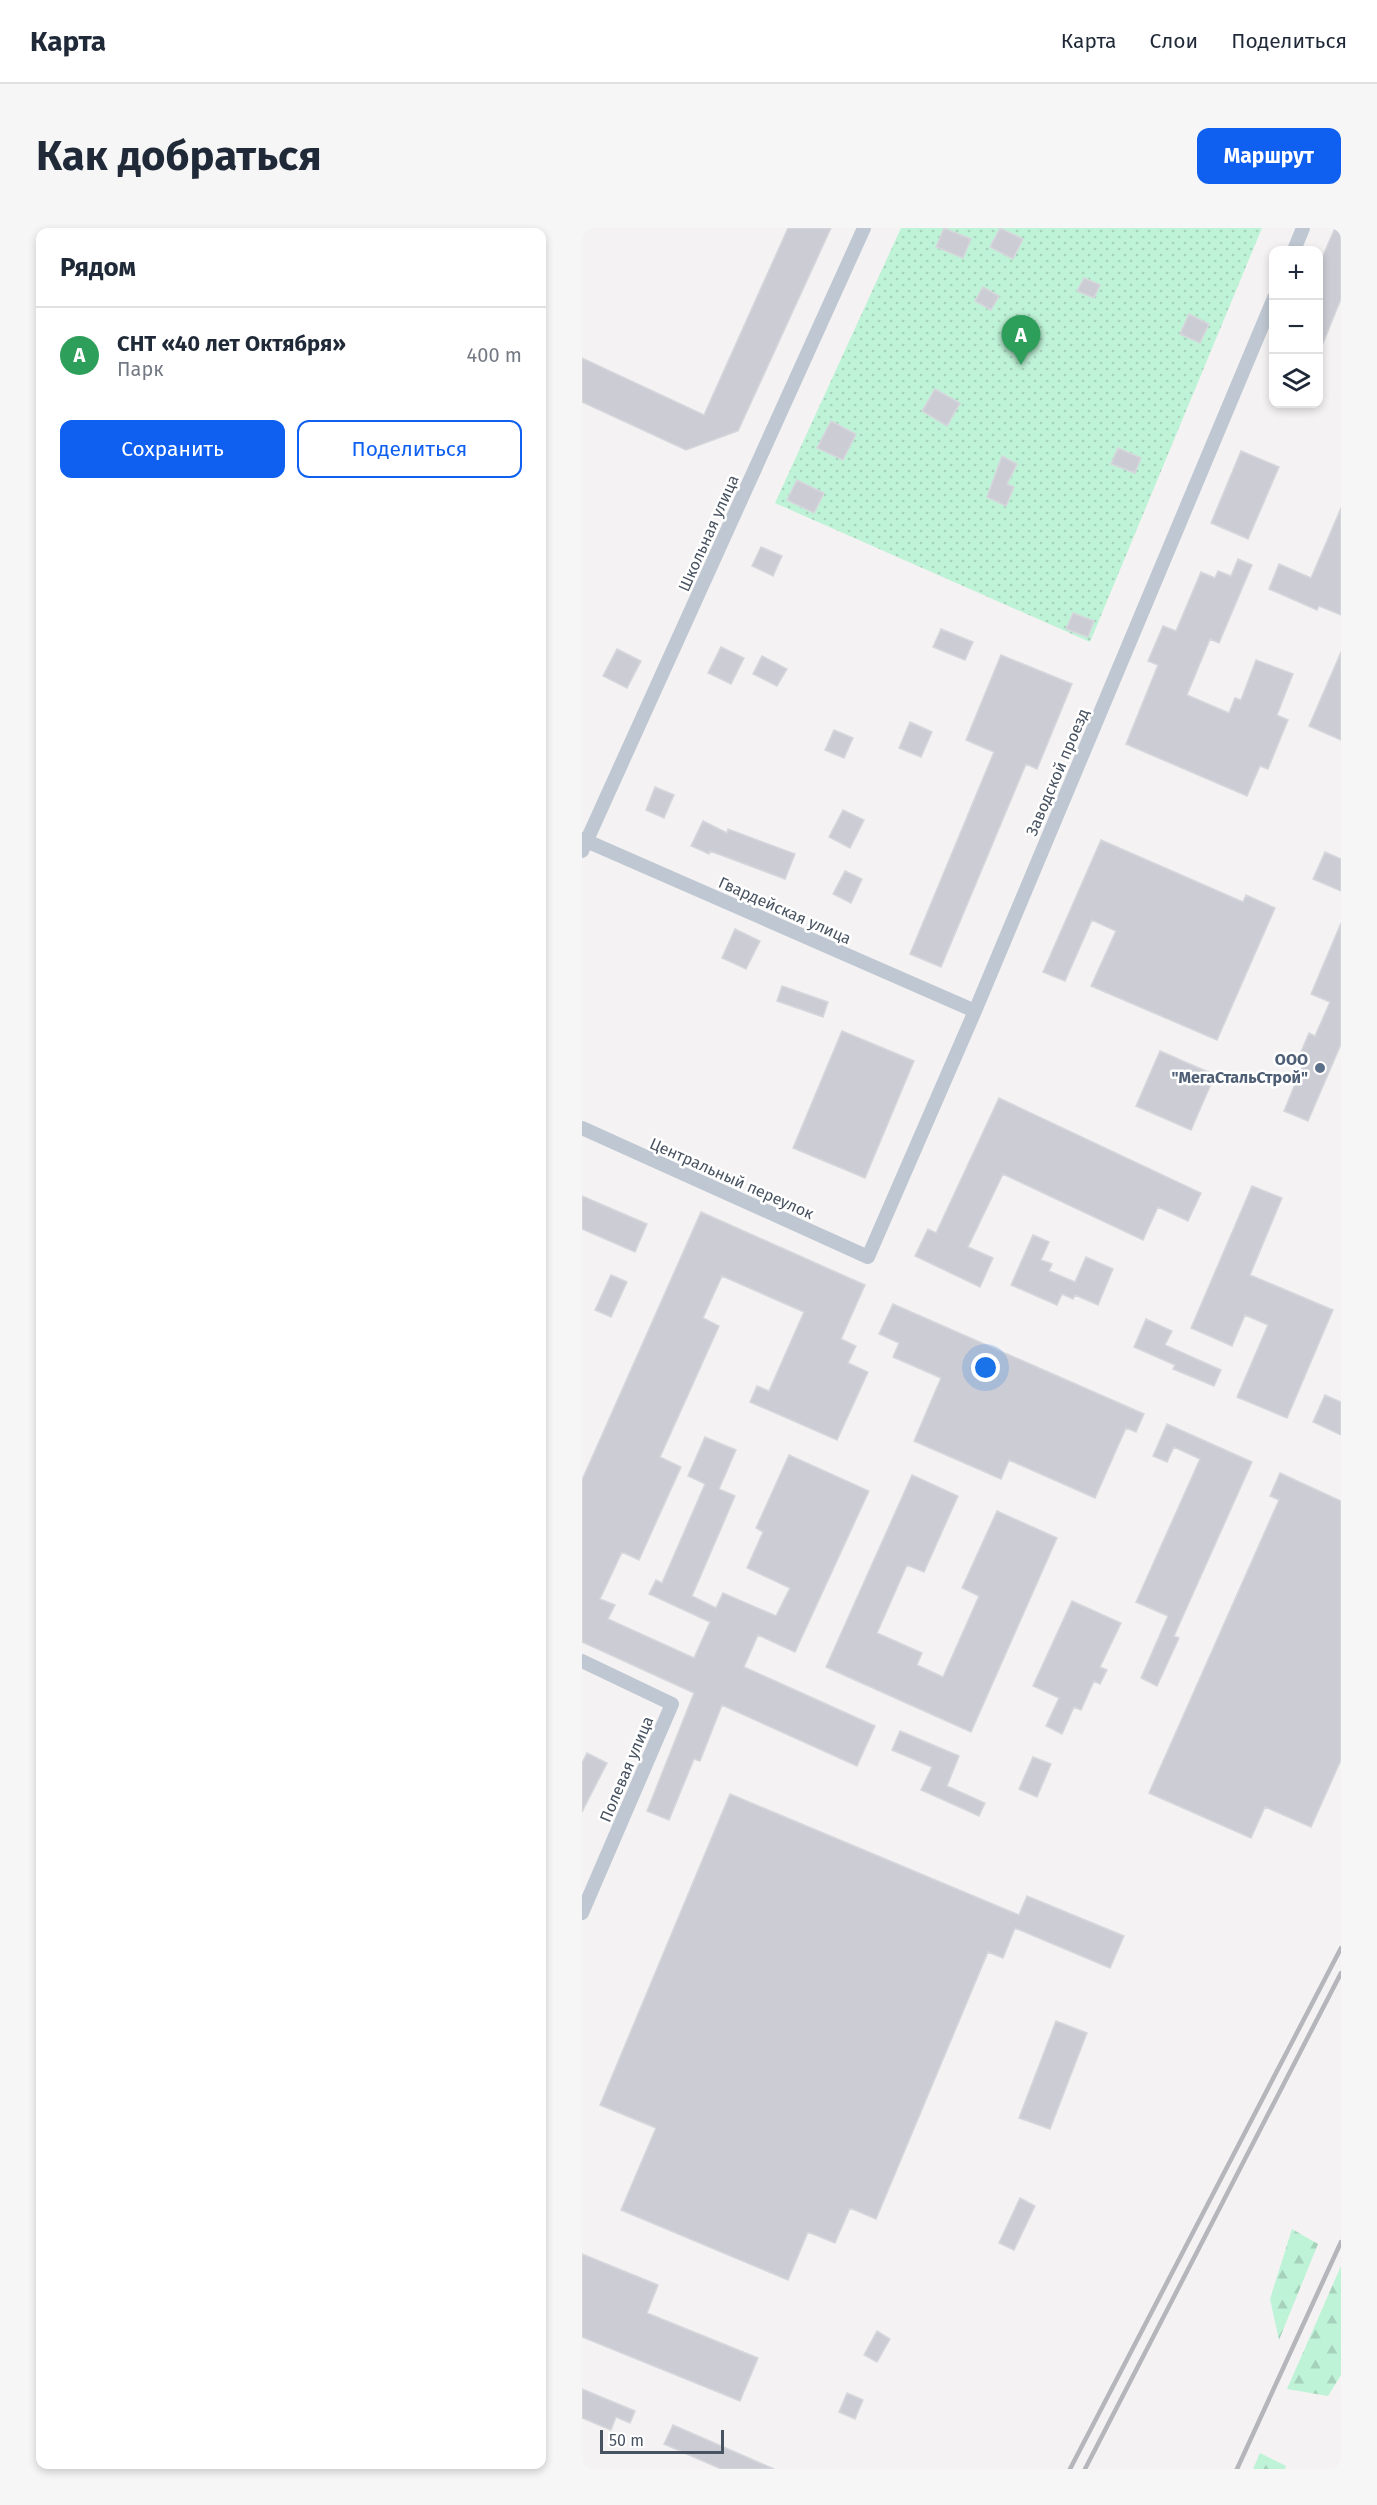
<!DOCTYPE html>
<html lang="ru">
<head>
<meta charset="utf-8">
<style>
	:root { --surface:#fff; --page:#f6f6f7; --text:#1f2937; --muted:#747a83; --line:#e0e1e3; --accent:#0f60f1 }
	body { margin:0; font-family:"Fira Sans",sans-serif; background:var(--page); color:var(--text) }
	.controls { position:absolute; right:18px; top:18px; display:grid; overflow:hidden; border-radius:12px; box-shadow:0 3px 9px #0003 }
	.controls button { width:54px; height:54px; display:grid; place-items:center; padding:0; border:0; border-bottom:2px solid var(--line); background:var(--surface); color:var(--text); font:30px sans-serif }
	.scale { position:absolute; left:18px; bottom:15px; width:124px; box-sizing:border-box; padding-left:6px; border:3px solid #485361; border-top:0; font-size:16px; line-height:21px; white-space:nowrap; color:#485361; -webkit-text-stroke:4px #fff; paint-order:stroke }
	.you { position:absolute; left:404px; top:1140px; width:21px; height:21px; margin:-15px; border:4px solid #fff; border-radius:50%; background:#1a73e8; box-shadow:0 0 0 9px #1a73e833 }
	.badge { display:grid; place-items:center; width:39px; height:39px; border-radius:50%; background:var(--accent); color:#fff; font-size:20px; font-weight:700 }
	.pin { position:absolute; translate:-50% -50px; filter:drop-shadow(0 2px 3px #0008) }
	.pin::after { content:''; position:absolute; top:32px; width:21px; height:18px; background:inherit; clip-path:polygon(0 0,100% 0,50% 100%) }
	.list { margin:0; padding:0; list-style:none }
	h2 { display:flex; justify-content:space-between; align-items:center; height:78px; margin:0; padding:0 24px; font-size:26px }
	h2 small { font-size:20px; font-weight:400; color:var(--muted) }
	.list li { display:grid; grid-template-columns:39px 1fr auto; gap:18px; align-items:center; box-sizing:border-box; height:96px; padding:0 24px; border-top:2px solid var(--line) }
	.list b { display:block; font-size:22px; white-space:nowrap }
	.list p { margin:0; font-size:20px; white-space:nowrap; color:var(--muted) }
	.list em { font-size:20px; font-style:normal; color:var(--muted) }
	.actions { display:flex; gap:12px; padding:18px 24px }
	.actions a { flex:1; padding:14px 0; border:2px solid var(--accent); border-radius:12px; text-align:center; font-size:21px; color:var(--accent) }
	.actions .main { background:var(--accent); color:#fff }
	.icon { flex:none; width:33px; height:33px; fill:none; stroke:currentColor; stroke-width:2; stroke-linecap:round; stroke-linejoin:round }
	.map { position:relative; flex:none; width:759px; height:2241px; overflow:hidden; border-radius:12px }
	header { display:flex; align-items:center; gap:36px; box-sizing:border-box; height:84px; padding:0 30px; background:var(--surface); border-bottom:2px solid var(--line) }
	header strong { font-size:28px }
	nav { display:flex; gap:33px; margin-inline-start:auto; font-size:21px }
	.intro { display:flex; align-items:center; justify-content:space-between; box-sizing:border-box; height:144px; padding:0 36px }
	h1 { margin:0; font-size:42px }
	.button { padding:15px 27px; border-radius:12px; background:var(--accent); color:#fff; font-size:21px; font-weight:700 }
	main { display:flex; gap:36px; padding:0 36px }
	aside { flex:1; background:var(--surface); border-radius:12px; box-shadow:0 3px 9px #0003 }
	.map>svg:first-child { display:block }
	.forest { fill:url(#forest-firs) }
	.garden { fill:url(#garden-dots) }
	.building { fill:#cccdd4; stroke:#d6d7dd; stroke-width:1.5 }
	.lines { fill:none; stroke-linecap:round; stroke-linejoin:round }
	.minor { stroke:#bfc8d2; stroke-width:14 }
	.rail { stroke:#b4b6bc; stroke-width:4.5 }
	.service-dot { fill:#5c6f8a; stroke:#fff; stroke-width:2 }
	.labels { text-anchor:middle; stroke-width:5; stroke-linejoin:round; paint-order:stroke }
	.street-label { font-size:16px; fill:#485361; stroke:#fff }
	.service-label { font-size:16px; font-weight:bold; fill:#4e5e75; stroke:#fff; text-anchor:end }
</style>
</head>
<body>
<header>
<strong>Карта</strong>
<nav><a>Карта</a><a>Слои</a><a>Поделиться</a></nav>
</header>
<div class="intro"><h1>Как добраться</h1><a class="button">Маршрут</a></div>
<main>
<aside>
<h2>Рядом<small></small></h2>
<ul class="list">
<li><span class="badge" style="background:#2e9e5b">A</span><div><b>СНТ «40 лет Октября»</b><p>Парк</p></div><em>400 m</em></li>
</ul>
<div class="actions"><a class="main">Сохранить</a><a>Поделиться</a></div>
</aside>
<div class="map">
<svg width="759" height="2241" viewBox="0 0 759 2241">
	<defs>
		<pattern id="forest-firs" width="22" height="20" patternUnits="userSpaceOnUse" patternTransform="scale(1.5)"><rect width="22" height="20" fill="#bff3d7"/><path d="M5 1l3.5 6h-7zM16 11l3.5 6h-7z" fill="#a6d2bb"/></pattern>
		<pattern id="garden-dots" width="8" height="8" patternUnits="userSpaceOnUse" patternTransform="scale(1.5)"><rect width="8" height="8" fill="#bff3d7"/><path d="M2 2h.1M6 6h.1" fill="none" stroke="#a6d2bb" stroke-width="1.8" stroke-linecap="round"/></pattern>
	</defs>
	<rect width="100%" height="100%" fill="#f4f2f2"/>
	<path class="forest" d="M 710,2001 L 736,2016 L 697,2112 L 688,2071 Z
		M 759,2038 L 759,2147 L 746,2168 L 705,2161 Z
		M 678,2225 L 704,2238 L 703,2241 L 671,2241 Z"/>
	<path class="garden" d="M 319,0 L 680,0 L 508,414 L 193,275 Z"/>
	<path class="building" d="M 206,0 L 249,0 L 156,203 L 104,222 L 0,174 L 0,130 L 122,187 Z
		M 362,0 L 389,11 L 381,30 L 354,19 Z
		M 418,0 L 441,11 L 431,31 L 408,19 Z
		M 753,0 L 759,0 L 759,71 L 737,125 L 736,39 Z
		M 502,50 L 518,57 L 512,70 L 495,63 Z
		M 401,59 L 417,68 L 409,82 L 393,73 Z
		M 607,86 L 627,96 L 618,115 L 598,106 Z
		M 353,161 L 378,175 L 365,198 L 340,183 Z
		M 249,193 L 274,206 L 261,232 L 235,220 Z
		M 536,220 L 559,230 L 553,245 L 529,236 Z
		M 659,223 L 697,239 L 666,311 L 629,295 Z
		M 420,228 L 435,236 L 425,256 L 432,259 L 424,278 L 405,269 Z
		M 215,252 L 242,265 L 232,285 L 205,272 Z
		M 759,280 L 759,387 L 737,378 L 735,382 L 687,361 L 697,336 L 729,350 Z
		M 179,319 L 200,328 L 191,348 L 170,338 Z
		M 656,331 L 670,337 L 637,415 L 628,411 L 605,467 L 647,485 L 653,470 L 659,472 L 674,432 L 711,446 L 695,487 L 706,492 L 686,541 L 678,538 L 665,568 L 544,516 L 576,437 L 566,433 L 581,398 L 594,403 L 619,344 L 633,350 L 636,343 L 649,348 Z
		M 491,385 L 512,393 L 506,409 L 484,401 Z
		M 359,401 L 391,414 L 383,432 L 351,419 Z
		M 139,419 L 162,430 L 149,456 L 126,445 Z
		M 35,421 L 59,433 L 45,460 L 21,448 Z
		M 759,424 L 759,512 L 727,498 Z
		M 419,427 L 490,456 L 455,541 L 444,536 L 359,739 L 328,726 L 412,524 L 384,512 Z
		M 180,428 L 205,441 L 195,458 L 171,446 Z
		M 328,494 L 350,504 L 339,529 L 317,520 Z
		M 252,502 L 271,510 L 262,530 L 243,522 Z
		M 73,559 L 92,567 L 82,590 L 64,582 Z
		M 261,582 L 282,592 L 268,620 L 247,609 Z
		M 121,593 L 145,605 L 146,601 L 213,626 L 203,651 L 128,623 L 127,626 L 109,618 Z
		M 519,612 L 661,674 L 664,667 L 693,680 L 635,812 L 509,758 L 534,703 L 510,692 L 483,753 L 461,744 Z
		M 743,624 L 759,631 L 759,663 L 731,651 Z
		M 263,643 L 280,651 L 269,675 L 251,666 Z
		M 759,695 L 759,816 L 726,893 L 702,883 L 722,834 L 716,831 L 727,805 L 733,808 L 748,774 L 729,766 Z
		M 153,701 L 178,713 L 164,741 L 140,730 Z
		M 200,758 L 246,774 L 241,789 L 195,773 Z
		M 260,803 L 332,833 L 283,950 L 211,920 Z
		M 578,823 L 633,847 L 609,902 L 554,878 Z
		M 417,870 L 619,965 L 606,993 L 576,979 L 561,1012 L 421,946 L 386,1019 L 411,1030 L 398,1059 L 333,1028 L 346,1001 L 354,1005 Z
		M 670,958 L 700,970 L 668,1047 L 751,1082 L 705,1190 L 655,1169 L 686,1097 L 663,1087 L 650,1118 L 609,1100 Z
		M 0,968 L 65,996 L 53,1024 L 0,1001 Z
		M 119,984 L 283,1057 L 259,1111 L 274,1118 L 266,1135 L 286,1144 L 255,1212 L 168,1174 L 175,1158 L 187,1163 L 222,1084 L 140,1048 L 121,1090 L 137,1098 L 78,1229 L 99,1239 L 57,1332 L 40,1324 L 18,1371 L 33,1377 L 26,1391 L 112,1430 L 128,1394 L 67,1366 L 74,1352 L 80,1355 L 123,1256 L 106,1248 L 123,1209 L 154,1222 L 137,1261 L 153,1268 L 110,1368 L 134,1380 L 141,1365 L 194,1388 L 208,1360 L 165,1340 L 181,1304 L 174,1300 L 207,1227 L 287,1263 L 213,1424 L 176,1407 L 162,1439 L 293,1498 L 275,1538 L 140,1477 L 118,1533 L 112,1531 L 87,1592 L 65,1583 L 112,1465 L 0,1414 L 0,1252 Z
		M 451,1007 L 467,1014 L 459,1032 L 470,1036 L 467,1043 L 493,1054 L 504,1029 L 531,1041 L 516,1077 L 493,1067 L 491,1071 L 480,1066 L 475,1077 L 429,1057 Z
		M 29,1047 L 45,1054 L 29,1089 L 13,1082 Z
		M 311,1076 L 562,1186 L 554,1204 L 544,1200 L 513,1270 L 427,1232 L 419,1251 L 332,1213 L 359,1150 L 311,1129 L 317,1115 L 297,1106 Z
		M 564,1091 L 590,1103 L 583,1117 L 639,1142 L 632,1158 L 591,1141 L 593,1137 L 552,1119 Z
		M 743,1167 L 759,1174 L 759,1207 L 731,1194 Z
		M 585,1196 L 670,1234 L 592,1408 L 597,1410 L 575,1458 L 559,1450 L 586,1388 L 554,1374 L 618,1231 L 592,1219 L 585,1234 L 571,1228 Z
		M 698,1245 L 759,1273 L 759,1532 L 729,1599 L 683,1579 L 669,1610 L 567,1565 L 697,1272 L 688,1268 Z
		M 330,1247 L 376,1268 L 342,1344 L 325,1337 L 295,1405 L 340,1425 L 335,1437 L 361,1449 L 397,1368 L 380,1360 L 415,1283 L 475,1310 L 389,1504 L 244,1439 Z
		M 490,1373 L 539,1395 L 518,1439 L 525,1442 L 518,1456 L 512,1453 L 499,1482 L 492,1479 L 480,1506 L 464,1498 L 477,1470 L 451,1458 Z
		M 318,1503 L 377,1528 L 365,1558 L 403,1575 L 397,1588 L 339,1562 L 350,1539 L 310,1522 Z
		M 5,1525 L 25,1535 L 0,1584 L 0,1535 Z
		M 451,1529 L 469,1536 L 455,1569 L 437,1561 Z
		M 148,1566 L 437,1687 L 445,1668 L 542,1708 L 528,1740 L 433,1700 L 421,1730 L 406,1724 L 294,1991 L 268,1980 L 253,2015 L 226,2004 L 206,2052 L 39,1982 L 74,1900 L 18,1877 Z
		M 474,1793 L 505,1805 L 468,1901 L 437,1890 Z
		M 438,1970 L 453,1978 L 432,2022 L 417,2015 Z
		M 0,2026 L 76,2057 L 65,2085 L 176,2130 L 158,2173 L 0,2109 Z
		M 295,2103 L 308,2111 L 295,2134 L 282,2127 Z
		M 0,2161 L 53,2183 L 48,2195 L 34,2189 L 29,2202 L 0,2190 Z
		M 265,2165 L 281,2172 L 273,2191 L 257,2184 Z
		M 91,2197 L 192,2241 L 139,2241 L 82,2216 Z"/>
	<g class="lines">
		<path class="minor" d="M 712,22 L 721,0
			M 0,611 L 393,783
			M 0,623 L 282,0
			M 0,900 L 286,1029 L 393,783 L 692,70
			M 0,1433 L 90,1476 L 0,1685"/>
		<path class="rail" d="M 488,2241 L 759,1720
			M 503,2241 L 759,1745
			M 655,2241 L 759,2014"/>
	</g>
	<circle class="service-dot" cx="738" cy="840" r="6"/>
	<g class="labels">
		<g class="street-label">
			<text transform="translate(126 305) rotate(-66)" y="6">Школьная улица</text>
			<text transform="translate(475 544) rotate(-67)" y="6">Заводской проезд</text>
			<text transform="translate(203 682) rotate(24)" y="6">Гвардейская улица</text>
			<text transform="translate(150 950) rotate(24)" y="6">Центральный переулок</text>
			<text transform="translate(44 1541) rotate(-67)" y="6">Полевая улица</text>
		</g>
		<g class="service-label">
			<text x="726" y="837">ООО<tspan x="726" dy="18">"МегаСтальСтрой"</tspan></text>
		</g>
	</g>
</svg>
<div class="controls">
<button>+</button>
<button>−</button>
<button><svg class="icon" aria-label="layers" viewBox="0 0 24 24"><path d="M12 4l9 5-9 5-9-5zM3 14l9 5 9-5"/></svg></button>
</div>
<div class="scale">50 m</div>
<div class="you"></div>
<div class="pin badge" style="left:439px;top:137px;background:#2e9e5b">A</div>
</div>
</main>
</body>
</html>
